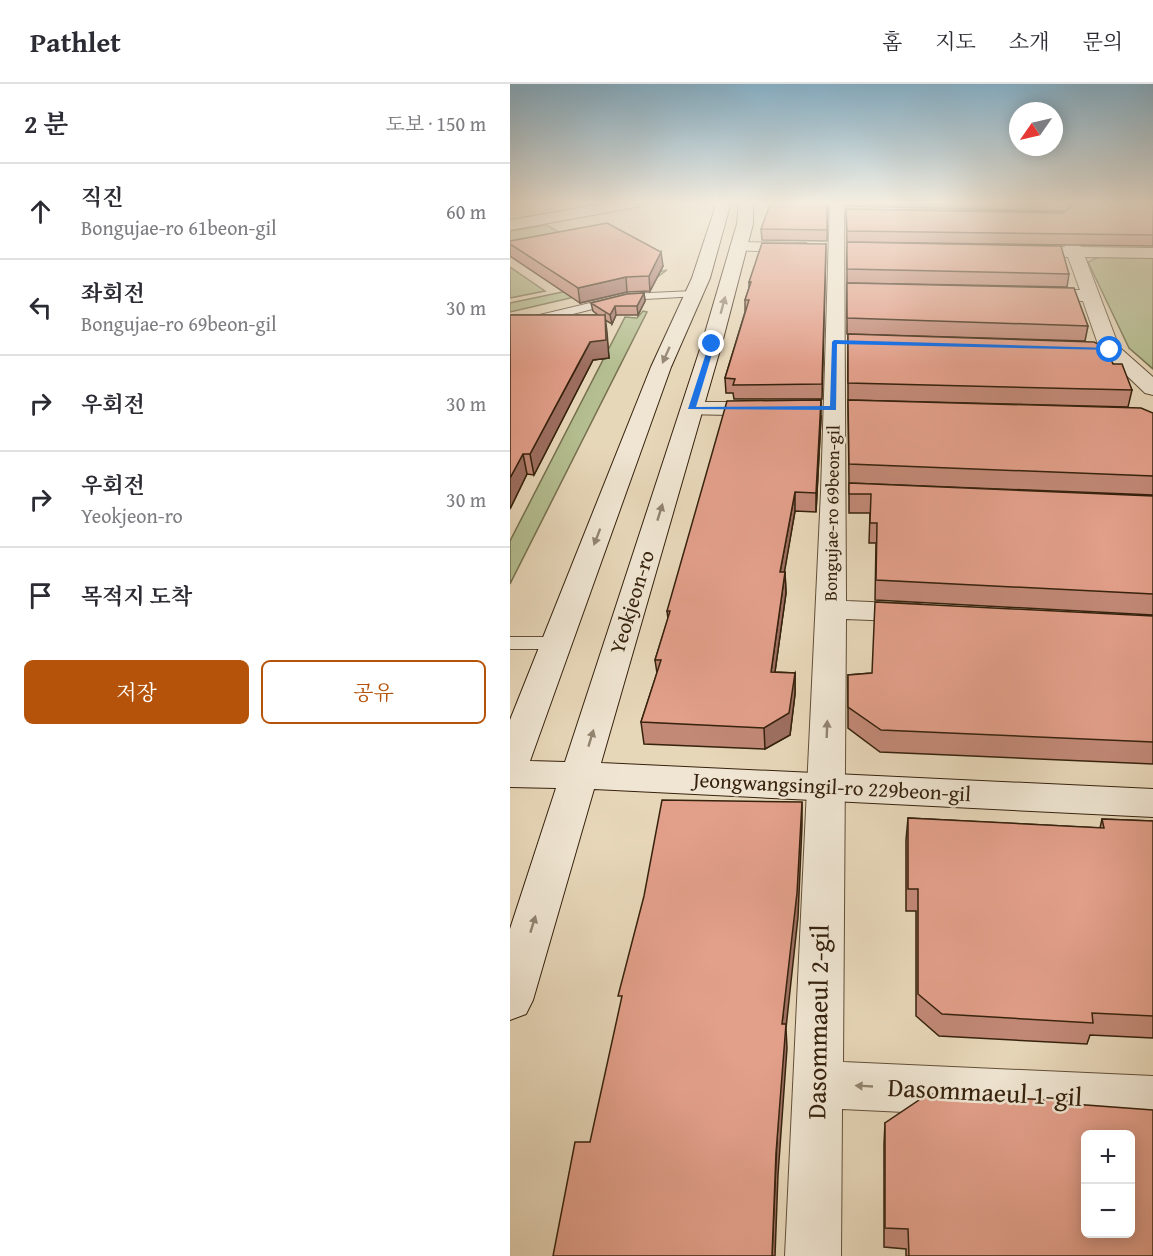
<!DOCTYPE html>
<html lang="ko">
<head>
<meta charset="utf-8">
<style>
	:root { --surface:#fff; --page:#f7f7f7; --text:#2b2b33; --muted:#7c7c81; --line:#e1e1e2; --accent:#b45309 }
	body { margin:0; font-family:"Gentium Book Plus","Noto Serif KR",serif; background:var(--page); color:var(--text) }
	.controls { position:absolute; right:18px; bottom:18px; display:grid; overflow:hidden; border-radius:9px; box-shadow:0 3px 15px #0003 }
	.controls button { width:54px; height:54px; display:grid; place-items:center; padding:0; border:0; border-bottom:2px solid var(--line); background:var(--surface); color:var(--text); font:30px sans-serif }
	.compass { position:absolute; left:499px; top:18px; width:54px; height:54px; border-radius:50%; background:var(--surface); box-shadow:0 3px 15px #0003; rotate:236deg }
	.stop { position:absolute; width:18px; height:18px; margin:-14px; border:4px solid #1a73e8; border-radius:50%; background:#fff }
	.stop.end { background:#1a73e8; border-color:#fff; box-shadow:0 2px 6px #0008 }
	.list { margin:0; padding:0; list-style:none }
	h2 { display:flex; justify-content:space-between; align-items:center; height:78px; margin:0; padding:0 24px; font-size:26px }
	h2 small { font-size:20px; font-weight:400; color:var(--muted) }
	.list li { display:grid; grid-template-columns:39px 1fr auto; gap:18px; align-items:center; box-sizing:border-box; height:96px; padding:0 24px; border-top:2px solid var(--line) }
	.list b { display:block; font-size:22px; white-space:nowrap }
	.list p { margin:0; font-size:20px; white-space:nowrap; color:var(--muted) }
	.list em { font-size:20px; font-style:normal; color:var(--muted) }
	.actions { display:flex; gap:12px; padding:18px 24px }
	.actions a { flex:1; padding:14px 0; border:2px solid var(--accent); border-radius:9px; text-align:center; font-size:21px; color:var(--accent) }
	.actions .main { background:var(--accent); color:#fff }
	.icon { flex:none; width:33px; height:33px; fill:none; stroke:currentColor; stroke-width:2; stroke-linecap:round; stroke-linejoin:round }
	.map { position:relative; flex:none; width:643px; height:1172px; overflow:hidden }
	header { display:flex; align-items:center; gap:36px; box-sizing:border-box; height:84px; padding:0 30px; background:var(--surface); border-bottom:2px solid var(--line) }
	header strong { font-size:28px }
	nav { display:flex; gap:33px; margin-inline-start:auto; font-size:21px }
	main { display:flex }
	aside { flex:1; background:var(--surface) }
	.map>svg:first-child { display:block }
	.green { fill:#b4be90; stroke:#75704e; stroke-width:1.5 }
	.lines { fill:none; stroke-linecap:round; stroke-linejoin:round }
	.lane-casing { stroke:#624f38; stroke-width:2 }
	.street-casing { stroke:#624f38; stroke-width:2 }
	.secondary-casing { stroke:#36220d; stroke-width:2 }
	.lane { fill:#efe5d2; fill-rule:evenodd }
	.street { fill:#efe5d2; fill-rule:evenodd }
	.secondary { fill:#efe5d2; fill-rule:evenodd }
	.wall { fill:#c28977; stroke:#36220d; stroke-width:1.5 }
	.shaded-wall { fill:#9e6f61; stroke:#36220d; stroke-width:1.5 }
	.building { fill:#e29f8a; stroke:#36220d; stroke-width:1.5; fill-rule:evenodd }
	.oneway { fill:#928470 }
	.route { fill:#1a73e8 }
	.labels { text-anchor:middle; stroke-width:5; stroke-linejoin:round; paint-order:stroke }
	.far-street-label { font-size:18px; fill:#36220d; stroke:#efe5d2 }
	.street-label { font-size:21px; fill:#36220d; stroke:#efe5d2 }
	.near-street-label { font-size:26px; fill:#36220d; stroke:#efe5d2 }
</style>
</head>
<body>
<header>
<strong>Pathlet</strong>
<nav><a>홈</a><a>지도</a><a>소개</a><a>문의</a></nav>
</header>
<main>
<aside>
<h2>2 분<small>도보 · 150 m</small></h2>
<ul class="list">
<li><svg class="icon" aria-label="ahead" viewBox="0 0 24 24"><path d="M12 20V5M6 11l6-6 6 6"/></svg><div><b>직진</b><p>Bongujae-ro 61beon-gil</p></div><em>60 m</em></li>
<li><svg class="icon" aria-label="left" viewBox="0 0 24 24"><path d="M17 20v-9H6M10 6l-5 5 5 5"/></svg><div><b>좌회전</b><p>Bongujae-ro 69beon-gil</p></div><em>30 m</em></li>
<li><svg class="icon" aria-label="right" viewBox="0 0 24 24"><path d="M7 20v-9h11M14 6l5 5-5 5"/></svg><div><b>우회전</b></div><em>30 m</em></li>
<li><svg class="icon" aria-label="right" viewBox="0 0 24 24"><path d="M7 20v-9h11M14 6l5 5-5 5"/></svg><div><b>우회전</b><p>Yeokjeon-ro</p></div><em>30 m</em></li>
<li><svg class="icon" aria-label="arrive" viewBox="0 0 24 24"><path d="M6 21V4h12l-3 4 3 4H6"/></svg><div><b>목적지 도착</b></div></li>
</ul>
<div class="actions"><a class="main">저장</a><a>공유</a></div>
</aside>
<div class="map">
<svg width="643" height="1172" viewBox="0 0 643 1172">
	<rect width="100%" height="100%" fill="#e7d7b9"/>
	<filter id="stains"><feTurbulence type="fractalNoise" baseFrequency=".00333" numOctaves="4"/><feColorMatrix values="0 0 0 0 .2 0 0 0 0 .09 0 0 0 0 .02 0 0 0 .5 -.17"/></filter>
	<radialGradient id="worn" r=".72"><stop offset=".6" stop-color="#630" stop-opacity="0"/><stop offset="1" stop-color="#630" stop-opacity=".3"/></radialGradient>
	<path class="green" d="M 37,141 L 61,156 L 0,168 L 0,147 Z
		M 591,172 L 643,174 L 643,285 L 619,264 L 578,178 Z
		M 0,183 L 35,207 L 0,214 Z
		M 157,186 L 146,194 L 0,228 L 0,219 Z
		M 133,227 L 137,228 L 0,500 L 0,457 L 115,233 L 127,234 Z"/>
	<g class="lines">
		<g class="lane-casing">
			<path id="lane" d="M 184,207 L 188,208 L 188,212 L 118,216 L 0,246 L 0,238 L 118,210 Z
				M 0,553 L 46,553 L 53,555 L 56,559 L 53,563 L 46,565 L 0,565 Z"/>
		</g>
		<g class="street-casing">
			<path id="street" d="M 105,118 L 139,118 L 132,122 L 0,146 L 0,136 Z
				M 320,118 L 334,118 L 336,517 L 409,520 L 420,522 L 424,529 L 420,536 L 409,538 L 336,535 L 333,978 L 643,992 L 643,1040 L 332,1025 L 331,1172 L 275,1172 L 311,408 Z
				M 540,118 L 554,118 L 571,163 L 643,164 L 643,174 L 575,173 L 609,263 L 643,293 L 643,311 L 635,309 L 590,266 L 573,217 L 522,216 L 513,211 L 522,206 L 570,206 L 558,173 L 509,172 L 501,167 L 509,162 L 555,163 Z
				M 228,158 L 296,159 L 304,164 L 296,169 L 222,166 L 220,163 L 222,160 Z
				M 182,318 L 260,318 L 268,320 L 271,325 L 268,330 L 260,332 L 174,330 L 171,325 L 174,320 Z"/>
		</g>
		<g class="secondary-casing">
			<path id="secondary" d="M 207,118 L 221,118 L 200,194 L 161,283 L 20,677 L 55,678 L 192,259 L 227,140 L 229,118 L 243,118 L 243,140 L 212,259 L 91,679 L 643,705 L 643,733 L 84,705 L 23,916 L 16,930 L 0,936 L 0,845 L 46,704 L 0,703 L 0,636 L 141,283 L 182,194 Z"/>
		</g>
		<use href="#lane" class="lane"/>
		<use href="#street" class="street"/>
		<use href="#secondary" class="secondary"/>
	</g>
	<path class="wall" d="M 318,118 L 317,157 L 252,156 L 251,145 Z
		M 335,118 L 643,118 L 643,162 L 337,158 L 336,125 L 554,128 L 552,127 L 336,122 Z
		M 0,157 L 153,182 L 140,207 L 117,208 L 70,219 L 0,172 Z
		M 337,158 L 559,190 L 557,203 L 337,199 Z
		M 316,160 L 312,315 L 224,315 L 223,309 L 216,309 L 215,294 L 235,228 L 235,216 L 239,204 L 239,198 Z
		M 337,199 L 578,242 L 575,257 L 337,250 Z
		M 134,209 L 135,217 L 128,231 L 106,231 L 102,240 L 95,236 L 99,274 L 83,276 L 24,391 L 17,390 L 0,425 L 0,231 L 88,231 L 83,227 L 81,219 Z
		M 338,250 L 603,280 L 622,306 L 618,323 L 338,316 Z
		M 338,316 L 643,329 L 643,411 L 339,399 Z
		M 311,333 L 306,428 L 285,427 L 274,488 L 275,488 L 276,509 L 265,588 L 285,589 L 285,610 L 280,651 L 255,665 L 134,660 L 131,638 L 147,589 L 145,576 L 158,535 L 157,527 Z
		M 339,399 L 643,412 L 643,531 L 365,516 L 366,459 L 359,459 L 360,429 L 339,429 Z
		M 643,532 L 643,680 L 370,668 L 338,644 L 338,591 L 362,589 Z
		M 398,734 L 590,744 L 592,735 L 643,737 L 643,954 L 580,951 L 577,960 L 429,952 L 406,932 L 406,827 L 396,827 L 396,756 Z
		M 563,1020 L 643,1172 L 396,1172 L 396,1165 L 374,1163 L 374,1060 L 375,1039 Z"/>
	<path class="shaded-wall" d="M 151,168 L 153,182 L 140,207 L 139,192 Z
		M 116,193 L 117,208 L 70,219 L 68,204 Z
		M 134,209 L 135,217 L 128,231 L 127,222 Z
		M 105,222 L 106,231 L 102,240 L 100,231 Z
		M 95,231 L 97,248 L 99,274 L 83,276 L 24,391 L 20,370 Z
		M 311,316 L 311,333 L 306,428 L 306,409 Z
		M 13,370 L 17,390 L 0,425 L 0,394 Z
		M 285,408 L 285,427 L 271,508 L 270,488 Z
		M 275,488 L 276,509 L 262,609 L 261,588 Z
		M 285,589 L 285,610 L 280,651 L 255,665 L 254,644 Z
		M 292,718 L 292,742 L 288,833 L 276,944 L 277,964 L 268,1091 L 265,1172 L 262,1172 L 272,940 Z"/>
	<path class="building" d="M 261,118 L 317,118 L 317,146 L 251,145 Z
		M 557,118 L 643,118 L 643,151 L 337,147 L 336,125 L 553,129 L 563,122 Z
		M 97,139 L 151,168 L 139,192 L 116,193 L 68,204 L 0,160 L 0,157 Z
		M 337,158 L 551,162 L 559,190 L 337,185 Z
		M 252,159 L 316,160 L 312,300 L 223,301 L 225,295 L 215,294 L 239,216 L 235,216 L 241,198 L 239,198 Z
		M 337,199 L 564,204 L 578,242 L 337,234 Z
		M 134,209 L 127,222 L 105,222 L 100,231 L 81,219 L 117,210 Z
		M 0,231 L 95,231 L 96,256 L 80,258 L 20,370 L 13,370 L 0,394 Z
		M 338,250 L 584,258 L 596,264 L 603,280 L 612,280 L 622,306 L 338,299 Z
		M 311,316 L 306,409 L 285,408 L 270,488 L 275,488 L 261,588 L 285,589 L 279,629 L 254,644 L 131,638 L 151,576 L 145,576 L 160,527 L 157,527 L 217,317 Z
		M 338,316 L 631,324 L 643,329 L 643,392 L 339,380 Z
		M 339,399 L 643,412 L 643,510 L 366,496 L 367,439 L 360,439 L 361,410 L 339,410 Z
		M 365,518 L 643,532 L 643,658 L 371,646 L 338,623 L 338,591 L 362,589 Z
		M 152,716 L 292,718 L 287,809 L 272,940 L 276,940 L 266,1069 L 262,1172 L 43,1172 L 65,1058 L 80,1058 L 112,912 L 108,912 L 134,812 Z
		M 398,734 L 594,744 L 592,735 L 643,737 L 643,932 L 582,929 L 583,939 L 432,930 L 408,910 L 408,805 L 398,805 Z
		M 418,1010 L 563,1017 L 563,1020 L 643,1026 L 643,1172 L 399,1172 L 398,1145 L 375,1144 L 375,1039 ZM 576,1050 L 621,1050 L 621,1149 L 576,1149 Z"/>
	<defs><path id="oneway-solid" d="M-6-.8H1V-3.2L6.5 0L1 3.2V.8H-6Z" transform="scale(1.5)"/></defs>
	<g class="oneway">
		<use href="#oneway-solid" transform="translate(213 221) rotate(-75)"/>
		<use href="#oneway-solid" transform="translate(156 271) rotate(114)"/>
		<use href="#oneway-solid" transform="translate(150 428) rotate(-73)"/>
		<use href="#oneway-solid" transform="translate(87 453) rotate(111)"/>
		<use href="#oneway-solid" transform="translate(317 645) rotate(-88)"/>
		<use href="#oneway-solid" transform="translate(81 654) rotate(-73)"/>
		<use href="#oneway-solid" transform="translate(23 840) rotate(-73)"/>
		<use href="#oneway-solid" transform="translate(354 1002) rotate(-177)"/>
	</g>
	<linearGradient id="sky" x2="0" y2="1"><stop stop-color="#87b6d1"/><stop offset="0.42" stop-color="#f4ede0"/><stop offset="1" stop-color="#f4ede0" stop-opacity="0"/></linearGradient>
	<rect width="643" height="282" fill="url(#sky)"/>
	<path class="route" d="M 324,256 L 600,264 L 603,266 L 327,260 L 326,326 L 178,325 L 199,260 L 202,258 L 205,260 L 186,323 L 320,322 L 322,258 Z"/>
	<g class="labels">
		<g class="far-street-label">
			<text transform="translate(322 429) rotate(-89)" y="6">Bongujae-ro 69beon-gil</text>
		</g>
		<g class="street-label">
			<text transform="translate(122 518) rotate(-73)" y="7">Yeokjeon-ro</text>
			<text transform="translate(322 703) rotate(3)" y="7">Jeongwangsingil-ro 229beon-gil</text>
		</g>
		<g class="near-street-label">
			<text transform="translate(308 938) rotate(-89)" y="9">Dasommaeul 2-gil</text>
			<text transform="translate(475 1008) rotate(3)" y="9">Dasommaeul 1-gil</text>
		</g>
	</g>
	<rect width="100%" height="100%" filter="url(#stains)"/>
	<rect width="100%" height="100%" fill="url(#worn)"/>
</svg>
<div class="controls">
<button>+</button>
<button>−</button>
</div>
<svg class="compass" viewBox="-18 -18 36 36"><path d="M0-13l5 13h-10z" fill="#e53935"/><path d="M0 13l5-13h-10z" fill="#7c7c81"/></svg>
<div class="stop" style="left:600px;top:266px"></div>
<div class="stop end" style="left:202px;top:260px"></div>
</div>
</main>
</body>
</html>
